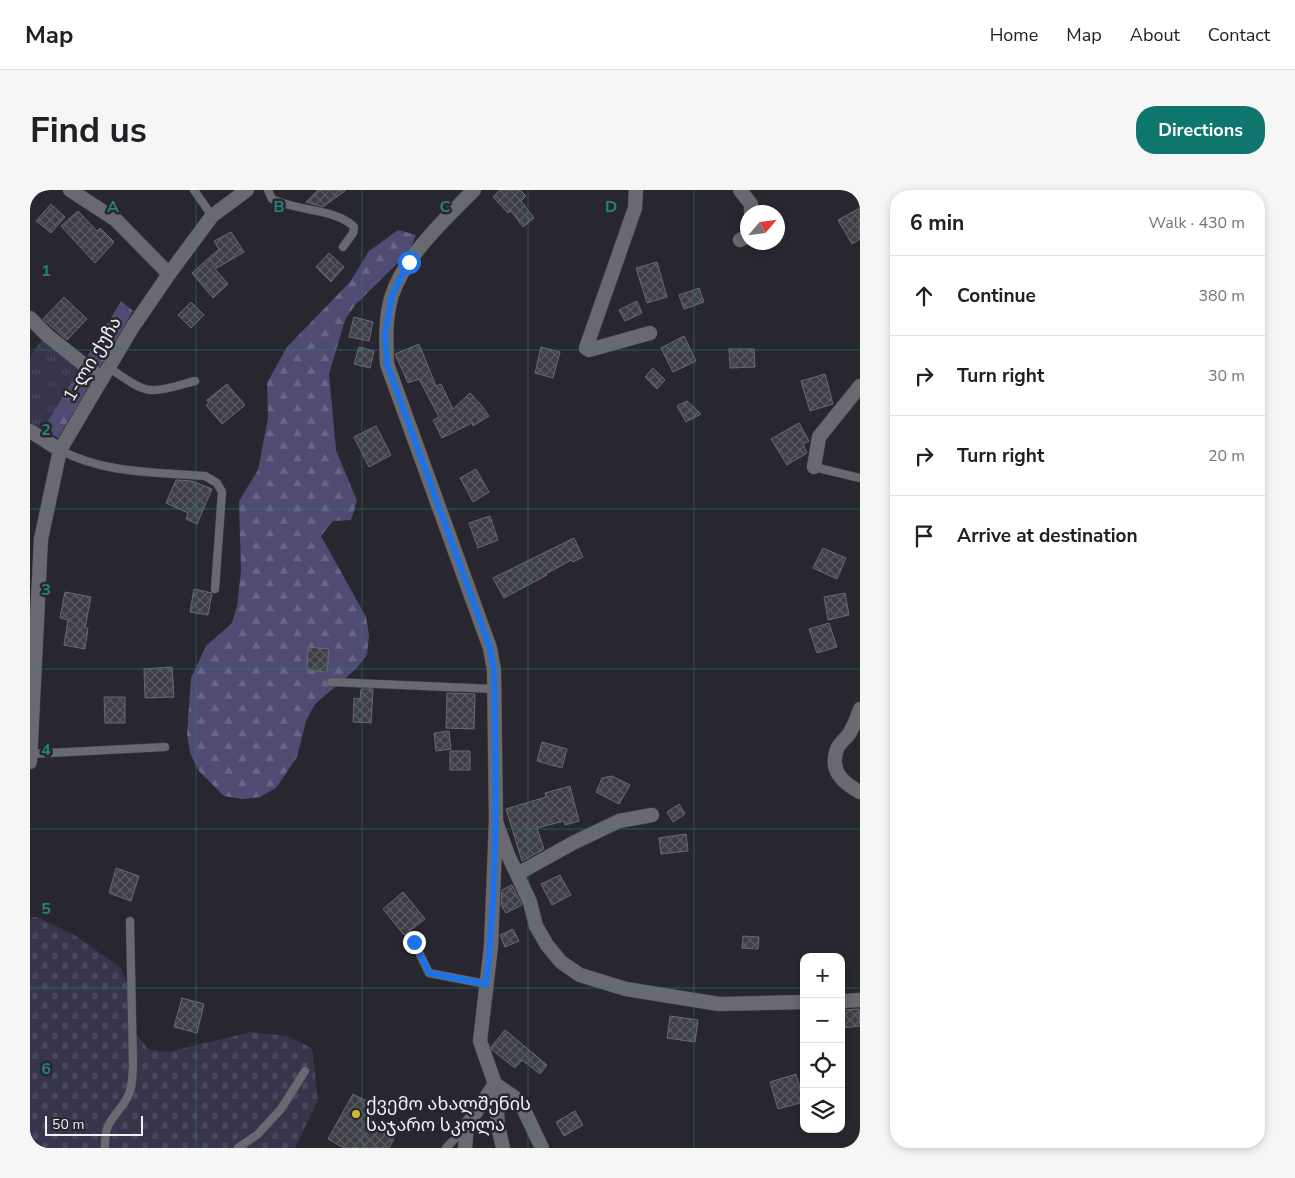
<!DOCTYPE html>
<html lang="en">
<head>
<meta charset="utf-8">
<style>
	:root { --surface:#fff; --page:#f6f6f6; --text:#202124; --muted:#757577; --line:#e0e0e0; --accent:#0f766e }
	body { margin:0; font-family:"Nunito Sans","Noto Sans Georgian",sans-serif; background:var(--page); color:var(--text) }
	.controls { position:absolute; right:15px; bottom:15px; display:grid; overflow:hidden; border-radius:10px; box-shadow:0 2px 8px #0003 }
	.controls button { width:45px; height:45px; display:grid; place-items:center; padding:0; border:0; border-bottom:1px solid var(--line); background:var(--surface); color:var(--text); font:25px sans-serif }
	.compass { position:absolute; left:710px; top:15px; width:45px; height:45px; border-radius:50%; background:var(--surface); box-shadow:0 2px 8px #0003; rotate:62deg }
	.scale { position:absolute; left:15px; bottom:12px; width:98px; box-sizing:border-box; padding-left:5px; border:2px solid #f0f0f6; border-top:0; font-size:14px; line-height:18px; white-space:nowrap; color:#f0f0f6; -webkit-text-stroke:4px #28272f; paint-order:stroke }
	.stop { position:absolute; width:15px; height:15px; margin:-11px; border:4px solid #1a73e8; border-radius:50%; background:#fff }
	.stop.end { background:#1a73e8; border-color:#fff; box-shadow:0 1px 5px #0008 }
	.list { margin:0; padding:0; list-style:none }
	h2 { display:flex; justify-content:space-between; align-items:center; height:65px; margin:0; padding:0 20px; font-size:21px }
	h2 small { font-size:16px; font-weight:400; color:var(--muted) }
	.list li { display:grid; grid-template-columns:32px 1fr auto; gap:15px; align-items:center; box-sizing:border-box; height:80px; padding:0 20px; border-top:1px solid var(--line) }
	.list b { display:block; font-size:19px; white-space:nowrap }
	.list em { font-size:16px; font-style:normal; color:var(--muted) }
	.icon { flex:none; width:28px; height:28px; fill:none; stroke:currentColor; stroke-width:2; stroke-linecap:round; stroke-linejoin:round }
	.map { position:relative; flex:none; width:830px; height:958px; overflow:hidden; border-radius:20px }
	header { display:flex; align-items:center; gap:30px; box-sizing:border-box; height:70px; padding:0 25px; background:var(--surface); border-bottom:1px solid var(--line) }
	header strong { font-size:24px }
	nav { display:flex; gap:28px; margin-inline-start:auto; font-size:18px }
	.intro { display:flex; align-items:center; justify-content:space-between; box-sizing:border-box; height:120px; padding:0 30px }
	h1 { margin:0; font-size:35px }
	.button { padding:12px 22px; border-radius:20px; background:var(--accent); color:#fff; font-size:18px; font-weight:700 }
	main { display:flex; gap:30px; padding:0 30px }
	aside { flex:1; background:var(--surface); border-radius:20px; box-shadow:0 2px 8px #0003 }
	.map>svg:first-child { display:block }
	.grass { fill:url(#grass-tufts) }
	.forest { fill:url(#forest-firs) }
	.cemetery { fill:url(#cemetery-stones) }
	.building { fill:url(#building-cross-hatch); stroke:#6a6973 }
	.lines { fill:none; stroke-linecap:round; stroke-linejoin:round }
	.service-casing { stroke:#47464d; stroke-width:9 }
	.minor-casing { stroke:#47464d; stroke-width:15 }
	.tertiary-casing { stroke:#47464d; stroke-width:15 }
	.service { stroke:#696972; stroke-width:8 }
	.minor { stroke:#696972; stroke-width:14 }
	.tertiary { stroke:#696972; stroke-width:14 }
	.route { stroke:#1a73e8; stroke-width:6 }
	.grid { fill:none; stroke:#26827c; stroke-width:1; stroke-opacity:0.55 }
	.poi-dot { fill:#d1b736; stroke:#28272f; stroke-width:2 }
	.labels { text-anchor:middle; stroke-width:5; stroke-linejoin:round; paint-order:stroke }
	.street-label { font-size:18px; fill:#f0f0f6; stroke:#28272f }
	.poi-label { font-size:18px; fill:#f0f0f6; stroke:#28272f; text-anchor:start }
	.grid-label { font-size:16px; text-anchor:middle; font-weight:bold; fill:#26827c; stroke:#28272f; stroke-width:5; stroke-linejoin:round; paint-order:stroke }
</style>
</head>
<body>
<header>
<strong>Map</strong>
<nav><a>Home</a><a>Map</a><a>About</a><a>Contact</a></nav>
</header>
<div class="intro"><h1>Find us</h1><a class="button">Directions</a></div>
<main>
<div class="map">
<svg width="830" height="958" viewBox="0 0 830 958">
	<defs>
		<pattern id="grass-tufts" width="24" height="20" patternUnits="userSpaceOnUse" patternTransform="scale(1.25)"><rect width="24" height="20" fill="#37354c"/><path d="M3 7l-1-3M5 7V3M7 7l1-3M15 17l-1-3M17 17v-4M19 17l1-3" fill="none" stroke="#4a495e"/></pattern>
		<pattern id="forest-firs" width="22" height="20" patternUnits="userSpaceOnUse" patternTransform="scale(1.25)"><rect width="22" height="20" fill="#4f4b72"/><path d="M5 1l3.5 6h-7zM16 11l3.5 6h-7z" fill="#696587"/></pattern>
		<pattern id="cemetery-stones" width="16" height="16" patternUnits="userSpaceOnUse" patternTransform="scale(1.25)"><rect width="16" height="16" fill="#37354c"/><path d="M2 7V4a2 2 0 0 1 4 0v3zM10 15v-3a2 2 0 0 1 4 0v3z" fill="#4a495e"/></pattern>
		<pattern id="building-cross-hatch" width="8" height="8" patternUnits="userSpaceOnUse" patternTransform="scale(1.25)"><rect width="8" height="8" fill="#3e3e46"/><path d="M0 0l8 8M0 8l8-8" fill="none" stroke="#5a5a61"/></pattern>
	</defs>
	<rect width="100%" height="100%" fill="#28272f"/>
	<path class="grass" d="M 14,146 L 51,177 L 13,239 L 0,233 L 0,167 Z"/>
	<path class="forest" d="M 368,40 L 386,45 L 379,62 L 325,115 L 315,130 L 299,184 L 306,260 L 327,311 L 321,330 L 303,331 L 291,346 L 336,427 L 339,445 L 337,465 L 326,479 L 285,514 L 276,531 L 267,567 L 246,598 L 230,607 L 212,609 L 194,606 L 168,580 L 160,563 L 157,544 L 161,488 L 176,456 L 202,433 L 207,416 L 211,381 L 209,311 L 228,280 L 238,228 L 237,193 L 257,157 L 320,92 L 339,61 Z
		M 91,111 L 103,121 L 28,248 L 13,239 Z"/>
	<path class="cemetery" d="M 0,727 L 7,727 L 46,746 L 91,778 L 97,794 L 101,838 L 119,860 L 138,862 L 221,842 L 257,846 L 282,858 L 288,910 L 265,958 L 0,958 Z"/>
	<path class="building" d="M 288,0 L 316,0 L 293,17 L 276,12 Z
		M 470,0 L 490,0 L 496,6 L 491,11 L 504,28 L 493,37 L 481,21 L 478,23 L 463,7 Z
		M 21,14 L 35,27 L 21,43 L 6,31 Z
		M 830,18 L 830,49 L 822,54 L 808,30 Z
		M 48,21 L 67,41 L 70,38 L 84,52 L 65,73 L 31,36 Z
		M 201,42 L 214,62 L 185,79 L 198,94 L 183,108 L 162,83 L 189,59 L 184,51 Z
		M 299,63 L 314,77 L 301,92 L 286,77 Z
		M 627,72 L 637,107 L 617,113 L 606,78 Z
		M 669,98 L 674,112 L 654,119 L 649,105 Z
		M 34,107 L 57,129 L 37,150 L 13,129 Z
		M 607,111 L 612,123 L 595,131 L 589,120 Z
		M 161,112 L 174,125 L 161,138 L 148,125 Z
		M 324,127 L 343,132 L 339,151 L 319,147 Z
		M 654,146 L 666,171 L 643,182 L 631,158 Z
		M 389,154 L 406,196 L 411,194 L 423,219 L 440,203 L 452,216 L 459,226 L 443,236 L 442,233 L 412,248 L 403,230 L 409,227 L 389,189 L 378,193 L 365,164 Z
		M 329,157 L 344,161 L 340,178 L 324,174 Z
		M 511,157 L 530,162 L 523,188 L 505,183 Z
		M 699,159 L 724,159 L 725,177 L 700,178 Z
		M 623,178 L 635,190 L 627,199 L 615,187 Z
		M 795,184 L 803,214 L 780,221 L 771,191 Z
		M 197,194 L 215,215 L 192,234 L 176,215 L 179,213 L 177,210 Z
		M 657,211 L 671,224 L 656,232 L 647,216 Z
		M 769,233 L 779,251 L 773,254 L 777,263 L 757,275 L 741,249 Z
		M 346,236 L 361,265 L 339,277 L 324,247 Z
		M 446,279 L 459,302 L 443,312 L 430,288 Z
		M 146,290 L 162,291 L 182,299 L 167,334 L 156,329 L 158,323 L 136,313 Z
		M 460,326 L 468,350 L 448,358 L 439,333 Z
		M 544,348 L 553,367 L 543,372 L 541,370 L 516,384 L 517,385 L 474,408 L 463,388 Z
		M 793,358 L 816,368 L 807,389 L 783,378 Z
		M 164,399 L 182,403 L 178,425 L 160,422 Z
		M 35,402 L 61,407 L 55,438 L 58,438 L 55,459 L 34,455 L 38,430 L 30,428 Z
		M 815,403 L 819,425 L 798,430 L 794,407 Z
		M 799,433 L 807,457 L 787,463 L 779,439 Z
		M 278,457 L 299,459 L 297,482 L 277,480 Z
		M 142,477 L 144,507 L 115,508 L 114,479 Z
		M 331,499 L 343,499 L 341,533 L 323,532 L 324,508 L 330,509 Z
		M 417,503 L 445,504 L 444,539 L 416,538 Z
		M 74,507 L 95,507 L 95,533 L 75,533 Z
		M 419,541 L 421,559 L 406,561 L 404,543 Z
		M 512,552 L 537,559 L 532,578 L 507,571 Z
		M 420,561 L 440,561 L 440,580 L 420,580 Z
		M 582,586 L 600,595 L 589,614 L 566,602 L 572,588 Z
		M 540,596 L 549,631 L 535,635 L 534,631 L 507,638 L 514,659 L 492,671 L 476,619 L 516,607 L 515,603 Z
		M 649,614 L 655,624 L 643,632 L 637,622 Z
		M 656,644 L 658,661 L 631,664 L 629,648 Z
		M 86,678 L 109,686 L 101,711 L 79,703 Z
		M 530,685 L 541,705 L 522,715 L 511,694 Z
		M 482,695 L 492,715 L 476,723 L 471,715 L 472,700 Z
		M 373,702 L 395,729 L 374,745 L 353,719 Z
		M 483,739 L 489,751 L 475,757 L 470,745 Z
		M 713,746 L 729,747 L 728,759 L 712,758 Z
		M 152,808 L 174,814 L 167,843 L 144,837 Z
		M 829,819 L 830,836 L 813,838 L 811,820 Z
		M 640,826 L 668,830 L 665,852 L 637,848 Z
		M 475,840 L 517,875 L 510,884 L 492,870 L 485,878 L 462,860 L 461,857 Z
		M 766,884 L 774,912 L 748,919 L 740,892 Z
		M 323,904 L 344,915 L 335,933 L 364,949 L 359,958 L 314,958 L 298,949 Z
		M 545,921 L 553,935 L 534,946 L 526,932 Z"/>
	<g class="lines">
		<g class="service-casing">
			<path id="service" d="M 164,0 L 182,26
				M 238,0 L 242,9 C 266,21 308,19 324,37 L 323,43 L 313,57
				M 79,178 C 91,185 107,199 121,200 C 135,201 152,194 165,191
				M 30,260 C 75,284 126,282 175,286 L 187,293 L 192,302 L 185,399
				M 784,277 L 830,288
				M 301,492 L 464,499
				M 0,564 L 135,557
				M 384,752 L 399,783 L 456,794
				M 75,958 C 74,930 85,929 97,908 C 103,898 102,886 103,876 L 100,731
				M 208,958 L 228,944 L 251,919 L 275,881
				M 416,958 L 436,937"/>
		</g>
		<g class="minor-casing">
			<path id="minor" d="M 40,0 L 86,30 L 139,84
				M 606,0 L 605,18 L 556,158 L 559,160 L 620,143
				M 710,0 L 721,14 L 721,22
				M 710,50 L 718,46
				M 0,128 L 18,146 L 72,189
				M 0,241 L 30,260
				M 784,277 L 789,247 L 830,196
				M 830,519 C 827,528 824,536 819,544 C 815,549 809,554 807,559 C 799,581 813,593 830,602
				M 466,632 L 478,665 L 500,712 L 506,736 L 517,755 L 531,772 L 550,785 L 596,799 L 689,814 L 774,812
				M 487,684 L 543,653 L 589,631 L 622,625
				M 811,811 L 830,810
				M 465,894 L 468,936 L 473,958
				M 435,958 L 437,935 L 465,894"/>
		</g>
		<g class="tertiary-casing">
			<path id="tertiary" d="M 444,0 C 415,29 375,66 362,105 C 355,128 356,151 357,174 L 460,458 L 464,480 L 466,631 L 461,756 L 450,851 L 465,894 L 484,907 L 493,918 L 512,958
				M 0,572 L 11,349 L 30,260 L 102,138 L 139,84 L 182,26 L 217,0"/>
		</g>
		<use href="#service" class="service"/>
		<use href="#minor" class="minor"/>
		<use href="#tertiary" class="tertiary"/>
	</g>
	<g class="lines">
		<path class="route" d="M 379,72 L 362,105 L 355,144 L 357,174 L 460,458 L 464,480 C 466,585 468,690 456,794 L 399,783 L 384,752"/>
	</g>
	<path class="grid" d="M 166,0 L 166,958M 332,0 L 332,958M 498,0 L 498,958M 664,0 L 664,958M 0,160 L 830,160M 0,319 L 830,319M 0,479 L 830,479M 0,639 L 830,639M 0,798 L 774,798M 811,798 L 830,798"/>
	<circle class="poi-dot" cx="326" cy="924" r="5"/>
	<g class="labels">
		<g class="street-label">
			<text transform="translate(62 169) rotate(-59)" y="6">1-ლი ქუჩა</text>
		</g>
		<g class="poi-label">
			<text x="336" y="920">ქვემო ახალშენის<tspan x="336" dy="21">საჯარო სკოლა</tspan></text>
		</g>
	</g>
	<g class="grid-label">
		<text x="83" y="22">A</text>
		<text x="249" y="22">B</text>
		<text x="415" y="22">C</text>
		<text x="581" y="22">D</text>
		<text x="16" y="86">1</text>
		<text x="16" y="245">2</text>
		<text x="16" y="405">3</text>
		<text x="16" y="565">4</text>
		<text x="16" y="724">5</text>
		<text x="16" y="884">6</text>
	</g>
</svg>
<div class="controls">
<button>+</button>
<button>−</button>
<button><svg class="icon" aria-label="locate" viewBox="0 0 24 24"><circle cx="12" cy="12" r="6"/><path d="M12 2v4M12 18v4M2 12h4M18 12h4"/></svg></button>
<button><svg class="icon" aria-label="layers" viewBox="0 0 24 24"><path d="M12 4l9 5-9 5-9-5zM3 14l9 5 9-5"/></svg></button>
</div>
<svg class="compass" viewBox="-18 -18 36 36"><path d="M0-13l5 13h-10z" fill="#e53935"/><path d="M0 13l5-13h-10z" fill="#757577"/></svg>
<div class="scale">50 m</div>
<div class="stop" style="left:379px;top:72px"></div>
<div class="stop end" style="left:384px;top:752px"></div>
</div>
<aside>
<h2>6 min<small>Walk · 430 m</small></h2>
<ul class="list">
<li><svg class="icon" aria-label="ahead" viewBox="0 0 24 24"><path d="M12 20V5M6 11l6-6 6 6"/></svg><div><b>Continue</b></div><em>380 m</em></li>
<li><svg class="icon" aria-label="right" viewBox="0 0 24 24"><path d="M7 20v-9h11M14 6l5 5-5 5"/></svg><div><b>Turn right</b></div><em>30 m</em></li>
<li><svg class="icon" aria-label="right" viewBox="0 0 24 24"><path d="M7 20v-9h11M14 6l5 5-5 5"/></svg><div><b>Turn right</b></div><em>20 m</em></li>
<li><svg class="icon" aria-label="arrive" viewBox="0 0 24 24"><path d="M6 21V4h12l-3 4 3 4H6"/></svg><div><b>Arrive at destination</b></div></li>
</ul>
</aside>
</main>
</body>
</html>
